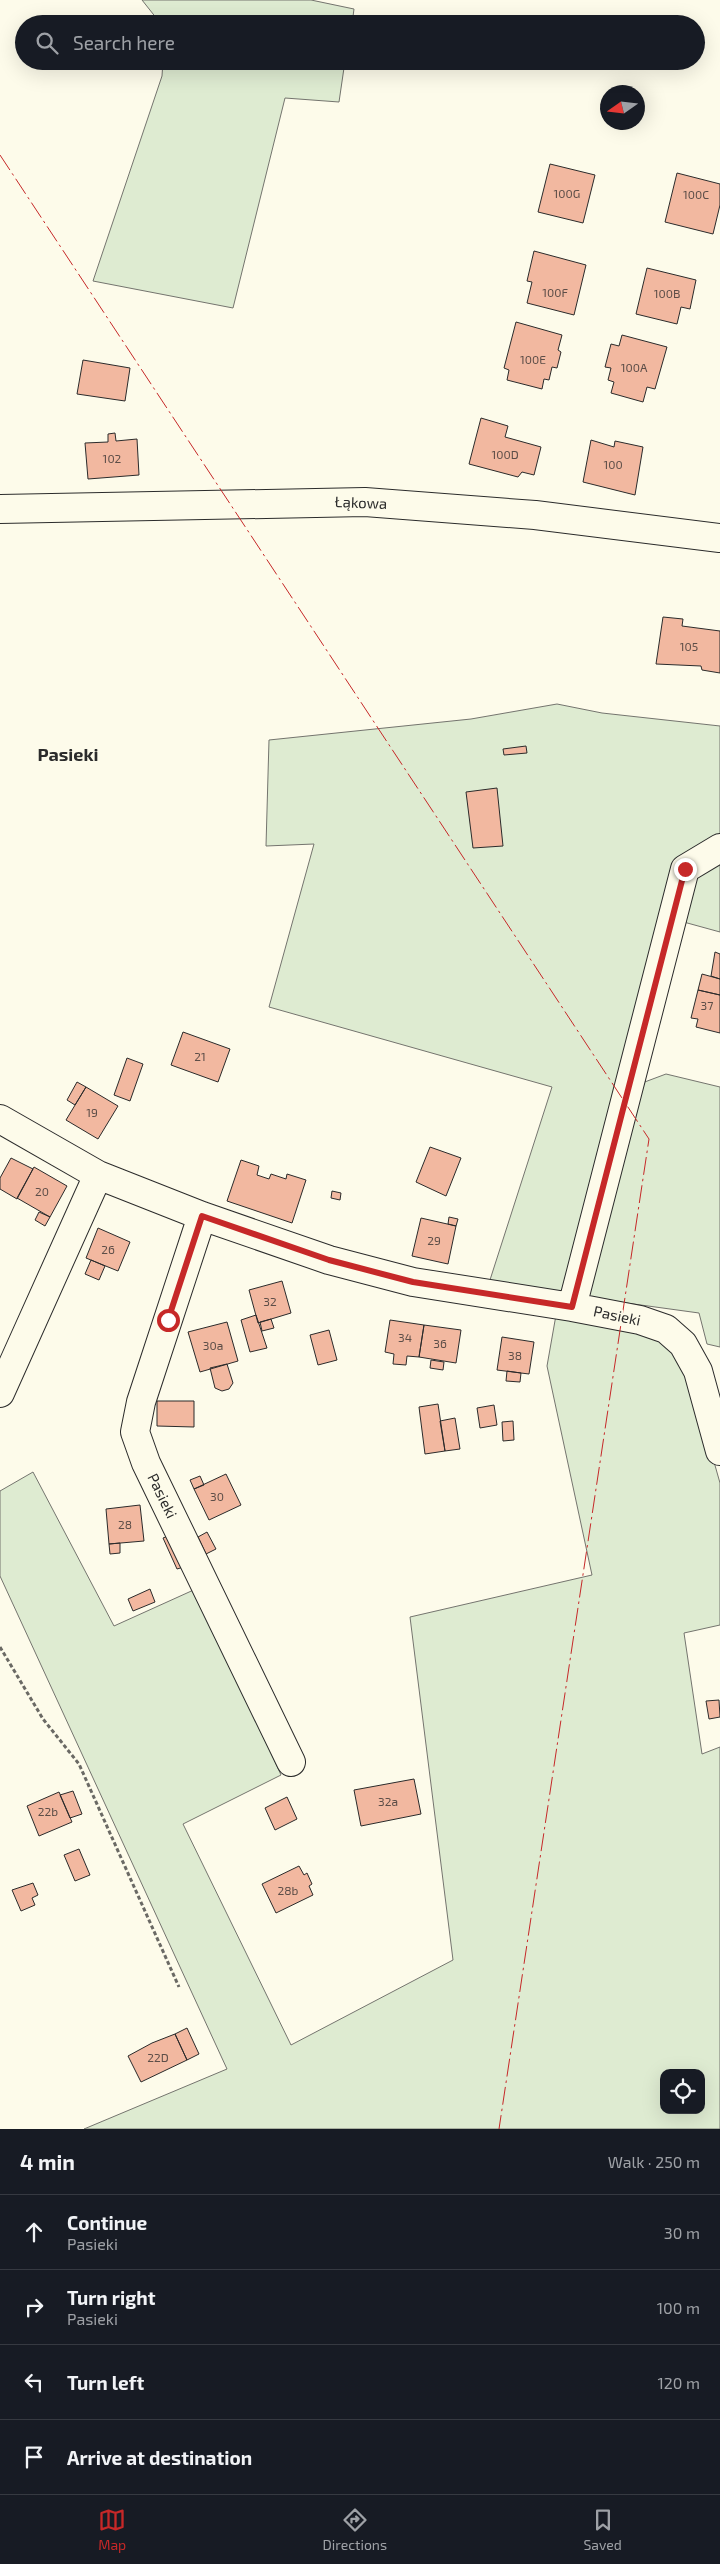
<!DOCTYPE html>
<html lang="en">
<head>
<meta charset="utf-8">
<style>
	:root { --surface:#171b24; --page:#20242c; --text:#f1f3f6; --muted:#9ea1a6; --line:#363941; --accent:#c62828 }
	body { margin:0; font-family:"Exo 2",sans-serif; background:var(--page); color:var(--text) }
	.controls { position:absolute; right:15px; bottom:15px; display:grid; overflow:hidden; border-radius:10px; box-shadow:0 5px 20px #0002 }
	.controls button { width:45px; height:45px; display:grid; place-items:center; padding:0; border:0; border-bottom:1px solid var(--line); background:var(--surface); color:var(--text); font:25px sans-serif }
	.compass { position:absolute; left:600px; top:85px; width:45px; height:45px; border-radius:50%; background:var(--surface); box-shadow:0 5px 20px #0002; rotate:256deg }
	.stop { position:absolute; width:15px; height:15px; margin:-11px; border:4px solid #c62828; border-radius:50%; background:#fff }
	.stop.end { background:#c62828; border-color:#fff; box-shadow:0 1px 5px #0008 }
	.list { margin:0; padding:0; list-style:none }
	h2 { display:flex; justify-content:space-between; align-items:center; height:65px; margin:0; padding:0 20px; font-size:21px }
	h2 small { font-size:16px; font-weight:400; color:var(--muted) }
	.list li { display:grid; grid-template-columns:32px 1fr auto; gap:15px; align-items:center; box-sizing:border-box; height:75px; padding:0 20px; border-top:1px solid var(--line) }
	.list b { display:block; font-size:19px; white-space:nowrap }
	.list p { margin:0; font-size:16px; white-space:nowrap; color:var(--muted) }
	.list em { font-size:16px; font-style:normal; color:var(--muted) }
	.icon { flex:none; width:28px; height:28px; fill:none; stroke:currentColor; stroke-width:2; stroke-linecap:round; stroke-linejoin:round }
	.map { position:relative; flex:none; width:720px; height:2129px; overflow:hidden }
	.search { position:absolute; background:var(--surface); box-shadow:0 5px 20px #0002; left:15px; right:15px; top:15px; height:55px; display:flex; align-items:center; gap:12px; box-sizing:border-box; padding:0 18px; border-radius:28px; color:var(--muted); font-size:19px }
	.sheet { height:365px; background:var(--surface) }
	nav { display:flex; justify-content:space-around; align-items:center; box-sizing:border-box; height:70px; border-top:1px solid var(--line); background:var(--surface); font-size:14px; color:var(--muted) }
	nav a { display:grid; justify-items:center; gap:2px }
	nav .on { color:var(--accent) }
	.map>svg:first-child { display:block }
	.green { fill:#deebd1; stroke:#74746e; fill-rule:evenodd }
	.building { fill:#f2b8a0; stroke:#2b2b2b }
	.lines { fill:none; stroke-linecap:round; stroke-linejoin:round }
	.minor-casing { stroke:#2b2b2b; stroke-width:30 }
	.path { stroke:#6a6964; stroke-width:3; stroke-dasharray:4 2.5; stroke-linecap:butt }
	.minor { stroke:#fdfbea; stroke-width:28 }
	.power { stroke:#c62828; stroke-width:1; stroke-dasharray:18 4 2.5 4; stroke-linecap:butt }
	.route { stroke:#c62828; stroke-width:6 }
	.labels { text-anchor:middle; stroke-width:4; stroke-linejoin:round; paint-order:stroke }
	.number-label { font-size:12px; fill:#5d4e48 }
	.street-label { font-size:15px; fill:#2b2b2b; stroke:#fdfbea }
	.quarter-label { font-size:18px; font-weight:bold; fill:#2b2b2b; stroke:#fdfbea }
</style>
</head>
<body>
<div class="map">
<svg width="720" height="2129" viewBox="0 0 720 2129">
	<rect width="100%" height="100%" fill="#fdfbea"/>
	<path class="green" d="M 142,0 L 311,0 L 354,9 L 352,24 L 161,24 Z
		M 163,61 L 345,61 L 339,102 L 285,98 L 233,308 L 93,281 L 162,76 Z
		M 557,704 L 602,713 L 720,726 L 720,838 L 678,862 L 566,1294 L 489,1283 L 552,1087 L 269,1007 L 314,844 L 266,846 L 269,740 L 471,719 Z
		M 720,858 L 720,932 L 680,921 L 692,875 Z
		M 666,1074 L 720,1087 L 720,1347 L 707,1344 L 699,1313 L 590,1298 L 585,1281 L 642,1083 Z
		M 556,1315 L 665,1338 L 688,1370 L 720,1483 L 720,1625 L 684,1633 L 702,1754 L 720,1747 L 720,2129 L 84,2129 L 227,2069 L 0,1576 L 0,1491 L 33,1472 L 114,1626 L 198,1588 L 281,1775 L 183,1824 L 291,2045 L 453,1960 L 410,1617 L 592,1575 L 547,1366 ZM 664,2073 L 701,2073 L 701,2110 L 664,2110 Z"/>
	<path class="building" d="M 550,164 L 595,175 L 583,223 L 538,212 Z
		M 677,173 L 720,184 L 720,205 L 713,234 L 665,222 Z
		M 534,251 L 586,265 L 574,315 L 527,303 L 532,282 L 527,281 Z
		M 647,268 L 696,280 L 690,309 L 681,307 L 677,324 L 636,314 Z
		M 516,322 L 562,335 L 558,350 L 561,352 L 557,368 L 552,367 L 549,380 L 544,379 L 542,389 L 507,380 L 509,370 L 504,368 Z
		M 622,335 L 667,347 L 655,389 L 647,387 L 643,402 L 611,393 L 614,382 L 608,380 L 611,368 L 605,367 L 611,344 L 619,346 Z
		M 83,360 L 130,368 L 125,401 L 77,394 Z
		M 481,418 L 508,426 L 505,437 L 541,447 L 534,475 L 522,472 L 518,477 L 469,464 Z
		M 115,433 L 116,441 L 137,439 L 139,475 L 88,479 L 85,443 L 108,442 L 108,434 Z
		M 591,440 L 614,447 L 615,441 L 643,447 L 635,495 L 583,482 Z
		M 663,617 L 683,619 L 682,626 L 720,631 L 720,673 L 702,670 L 701,666 L 656,664 Z
		M 526,746 L 527,753 L 504,755 L 503,749 Z
		M 497,788 L 503,846 L 473,848 L 466,792 Z
		M 715,952 L 720,954 L 720,979 L 711,976 Z
		M 702,974 L 720,979 L 720,995 L 698,990 Z
		M 698,990 L 720,995 L 720,1033 L 696,1027 L 698,1019 L 691,1018 Z
		M 183,1032 L 230,1049 L 218,1082 L 171,1065 Z
		M 127,1058 L 143,1064 L 130,1101 L 114,1095 Z
		M 77,1082 L 86,1087 L 75,1105 L 67,1100 Z
		M 86,1087 L 118,1106 L 98,1139 L 66,1120 Z
		M 430,1147 L 461,1158 L 446,1196 L 416,1182 Z
		M 11,1158 L 33,1169 L 17,1199 L 0,1189 L 0,1178 Z
		M 241,1160 L 259,1166 L 257,1175 L 269,1179 L 271,1174 L 286,1179 L 287,1174 L 306,1180 L 292,1223 L 227,1201 Z
		M 34,1167 L 67,1186 L 50,1217 L 17,1198 Z
		M 332,1191 L 341,1193 L 340,1200 L 331,1198 Z
		M 39,1212 L 50,1217 L 45,1226 L 35,1220 Z
		M 449,1217 L 458,1219 L 456,1226 L 448,1224 Z
		M 421,1218 L 456,1226 L 448,1264 L 412,1256 Z
		M 98,1228 L 130,1242 L 118,1271 L 86,1258 Z
		M 91,1260 L 105,1266 L 99,1280 L 85,1274 Z
		M 282,1281 L 291,1313 L 258,1323 L 249,1290 Z
		M 256,1315 L 267,1348 L 250,1352 L 241,1320 Z
		M 271,1319 L 274,1328 L 262,1331 L 260,1322 Z
		M 390,1320 L 424,1325 L 419,1357 L 407,1356 L 406,1365 L 393,1364 L 394,1354 L 385,1352 Z
		M 227,1322 L 238,1361 L 200,1372 L 188,1332 Z
		M 424,1325 L 461,1330 L 456,1363 L 419,1357 Z
		M 329,1330 L 337,1360 L 318,1365 L 310,1335 Z
		M 502,1337 L 534,1342 L 529,1374 L 497,1370 Z
		M 431,1360 L 444,1362 L 443,1370 L 430,1368 Z
		M 227,1364 L 233,1383 L 229,1389 L 222,1391 L 215,1388 L 210,1368 Z
		M 507,1371 L 521,1373 L 520,1382 L 506,1381 Z
		M 157,1401 L 194,1401 L 194,1427 L 157,1426 Z
		M 438,1404 L 445,1451 L 425,1454 L 419,1407 Z
		M 494,1405 L 497,1425 L 480,1428 L 477,1408 Z
		M 455,1418 L 460,1449 L 445,1451 L 440,1421 Z
		M 513,1421 L 514,1440 L 503,1441 L 502,1422 Z
		M 226,1474 L 241,1505 L 209,1520 L 194,1489 Z
		M 200,1476 L 204,1485 L 194,1489 L 190,1480 Z
		M 140,1505 L 144,1541 L 109,1544 L 106,1509 Z
		M 207,1532 L 216,1549 L 206,1554 L 198,1537 Z
		M 173,1534 L 187,1566 L 177,1569 L 163,1538 Z
		M 120,1543 L 120,1553 L 110,1554 L 109,1544 Z
		M 150,1589 L 155,1602 L 133,1611 L 128,1599 Z
		M 719,1700 L 720,1717 L 709,1719 L 706,1701 Z
		M 414,1779 L 421,1814 L 361,1826 L 354,1790 Z
		M 73,1791 L 82,1814 L 70,1818 L 60,1795 Z
		M 59,1792 L 72,1822 L 39,1836 L 27,1806 Z
		M 287,1797 L 297,1819 L 275,1830 L 265,1808 Z
		M 79,1849 L 90,1875 L 75,1881 L 64,1855 Z
		M 299,1866 L 304,1875 L 307,1873 L 312,1884 L 309,1886 L 313,1895 L 276,1913 L 262,1884 Z
		M 33,1883 L 38,1895 L 32,1898 L 35,1905 L 21,1911 L 12,1890 Z
		M 187,2028 L 199,2054 L 187,2060 L 175,2034 Z
		M 175,2034 L 187,2060 L 141,2082 L 128,2056 L 152,2043 Z"/>
	<g class="lines">
		<g class="minor-casing">
			<path id="minor" d="M 0,509 L 365,502 L 535,515 L 720,538
				M 0,1119 L 98,1175 L 202,1216 L 329,1260 L 413,1282 L 572,1307 L 640,1320 L 666,1329 L 683,1344 L 698,1371 L 720,1451
				M 202,1216 L 141,1402 L 135,1432 L 146,1463 L 291,1762
				M 572,1307 L 685,869 L 720,848
				M 0,1393 L 98,1175"/>
		</g>
		<path class="path" d="M 0,1647 L 43,1719 L 79,1764 L 179,1987"/>
		<use href="#minor" class="minor"/>
		<path class="power" d="M 0,155 L 649,1139 L 499,2129"/>
	</g>
	<g class="lines">
		<path class="route" d="M 168,1320 L 202,1216 L 329,1260 L 413,1282 L 572,1307 L 685,869"/>
	</g>
	<g class="labels">
		<g class="number-label">
			<text x="567" y="198">100G</text>
			<text x="696" y="199">100C</text>
			<text x="555" y="297">100F</text>
			<text x="667" y="298">100B</text>
			<text x="533" y="364">100E</text>
			<text x="634" y="372">100A</text>
			<text x="505" y="459">100D</text>
			<text x="112" y="463">102</text>
			<text x="613" y="469">100</text>
			<text x="689" y="651">105</text>
			<text x="707" y="1010">37</text>
			<text x="200" y="1061">21</text>
			<text x="92" y="1117">19</text>
			<text x="42" y="1196">20</text>
			<text x="434" y="1245">29</text>
			<text x="108" y="1254">26</text>
			<text x="270" y="1306">32</text>
			<text x="405" y="1342">34</text>
			<text x="440" y="1348">36</text>
			<text x="213" y="1350">30a</text>
			<text x="515" y="1360">38</text>
			<text x="217" y="1501">30</text>
			<text x="125" y="1529">28</text>
			<text x="388" y="1806">32a</text>
			<text x="48" y="1816">22b</text>
			<text x="288" y="1895">28b</text>
			<text x="158" y="2062">22D</text>
		</g>
		<g class="street-label">
			<text transform="translate(361 503) rotate(2)" y="5">Łąkowa</text>
			<text transform="translate(617 1316) rotate(12)" y="5">Pasieki</text>
			<text transform="translate(162 1496) rotate(64)" y="5">Pasieki</text>
		</g>
		<g class="quarter-label">
			<text x="68" y="761">Pasieki</text>
		</g>
	</g>
</svg>
<div class="controls">
<button><svg class="icon" aria-label="locate" viewBox="0 0 24 24"><circle cx="12" cy="12" r="6"/><path d="M12 2v4M12 18v4M2 12h4M18 12h4"/></svg></button>
</div>
<svg class="compass" viewBox="-18 -18 36 36"><path d="M0-13l5 13h-10z" fill="#e53935"/><path d="M0 13l5-13h-10z" fill="#9ea1a6"/></svg>
<div class="stop" style="left:168px;top:1320px"></div>
<div class="stop end" style="left:685px;top:869px"></div>
<div class="search"><svg class="icon" aria-label="search" viewBox="0 0 24 24"><circle cx="10" cy="10" r="6"/><path d="M15 15l6 6"/></svg>Search here</div>
</div>
<section class="sheet">
<h2>4 min<small>Walk · 250 m</small></h2>
<ul class="list">
<li><svg class="icon" aria-label="ahead" viewBox="0 0 24 24"><path d="M12 20V5M6 11l6-6 6 6"/></svg><div><b>Continue</b><p>Pasieki</p></div><em>30 m</em></li>
<li><svg class="icon" aria-label="right" viewBox="0 0 24 24"><path d="M7 20v-9h11M14 6l5 5-5 5"/></svg><div><b>Turn right</b><p>Pasieki</p></div><em>100 m</em></li>
<li><svg class="icon" aria-label="left" viewBox="0 0 24 24"><path d="M17 20v-9H6M10 6l-5 5 5 5"/></svg><div><b>Turn left</b></div><em>120 m</em></li>
<li><svg class="icon" aria-label="arrive" viewBox="0 0 24 24"><path d="M6 21V4h12l-3 4 3 4H6"/></svg><div><b>Arrive at destination</b></div></li>
</ul>
</section>
<nav>
<a class="on"><svg class="icon" aria-label="map" viewBox="0 0 24 24"><path d="M3 6l6-2 6 2 6-2v14l-6 2-6-2-6 2zM9 4v14M15 6v14"/></svg>Map</a>
<a><svg class="icon" aria-label="directions" viewBox="0 0 24 24"><path d="M12 3l9 9-9 9-9-9zM9 14v-3h6M13 9l2 2-2 2"/></svg>Directions</a>
<a><svg class="icon" aria-label="saved" viewBox="0 0 24 24"><path d="M7 4h10v16l-5-4-5 4z"/></svg>Saved</a>
</nav>
</body>
</html>
